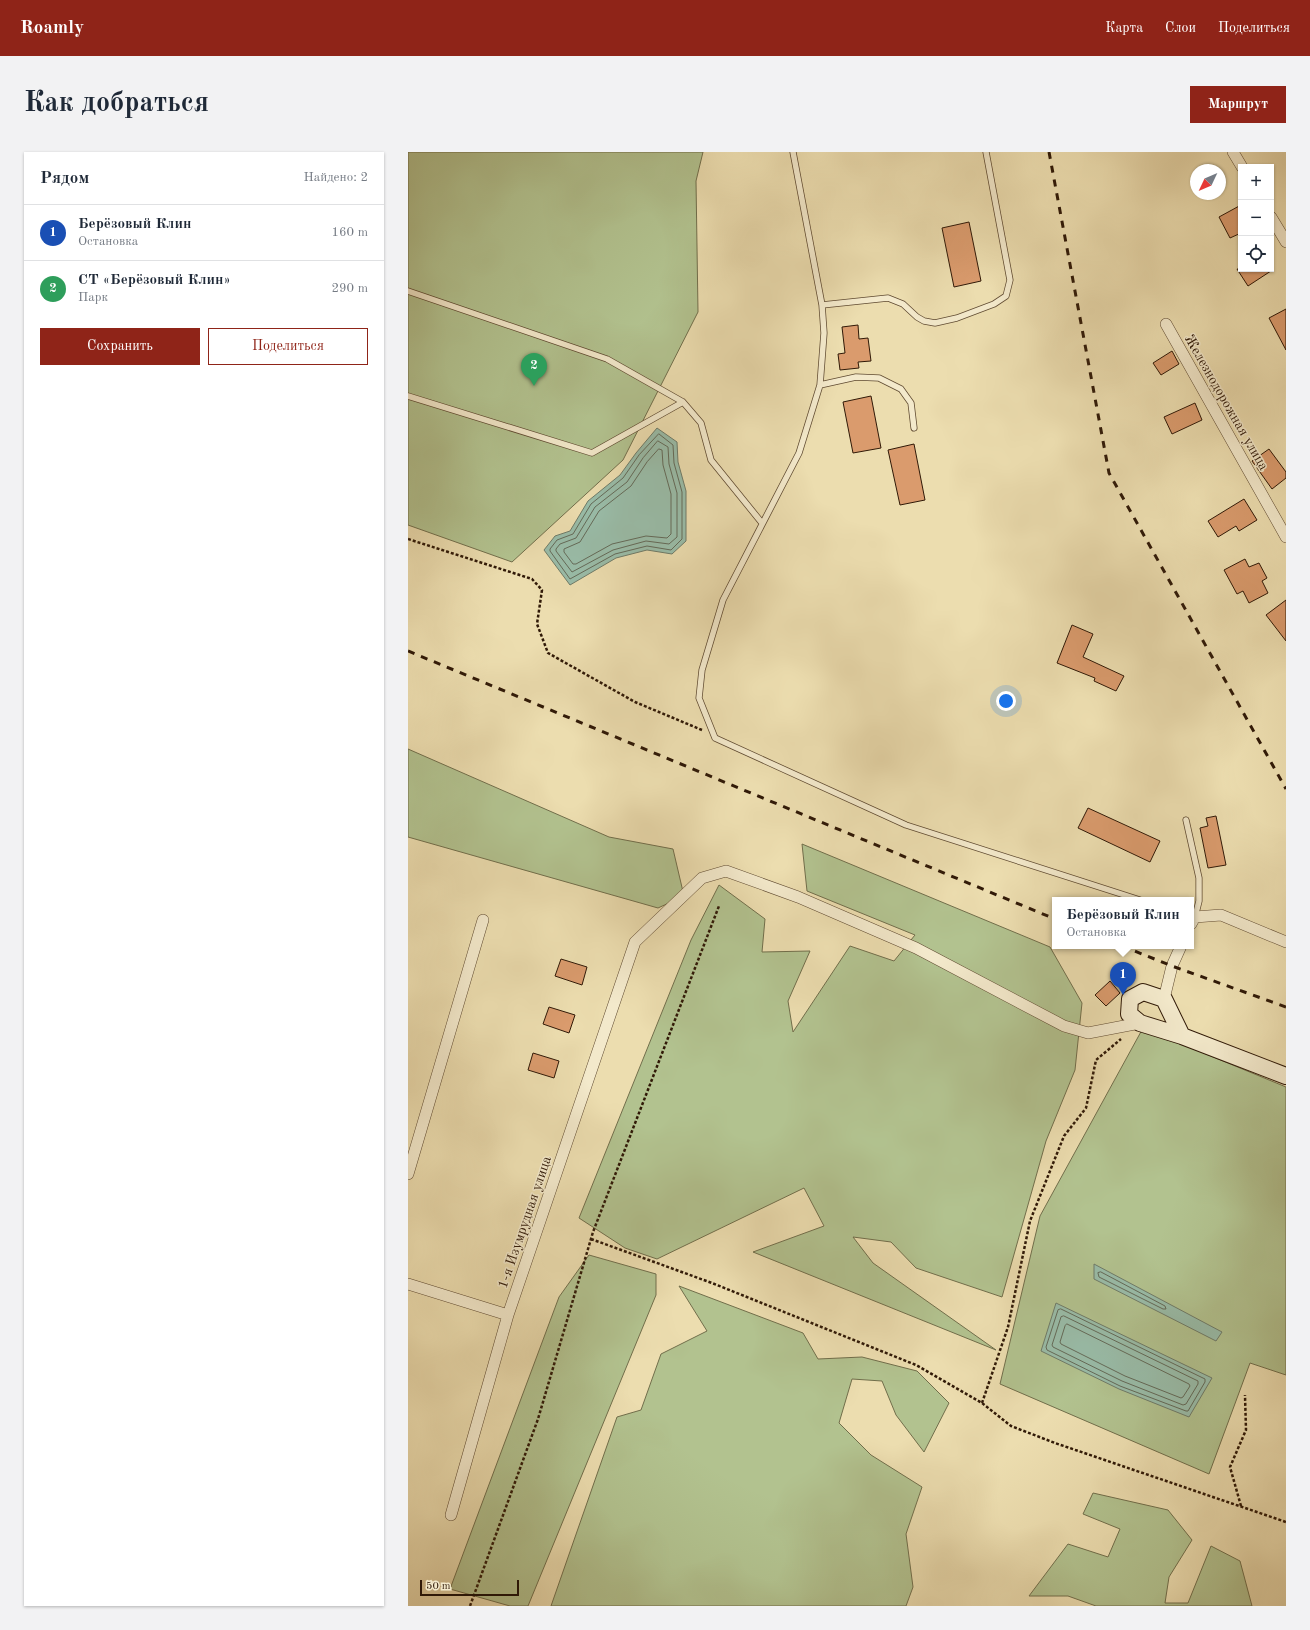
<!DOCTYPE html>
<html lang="ru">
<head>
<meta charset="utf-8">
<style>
	:root { --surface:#fff; --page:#f2f2f3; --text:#1f2937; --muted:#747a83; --line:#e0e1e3; --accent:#8f2418 }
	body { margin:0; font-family:"Old Standard TT",serif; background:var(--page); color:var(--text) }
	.controls { position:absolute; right:12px; top:12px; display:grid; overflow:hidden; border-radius:0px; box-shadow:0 1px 3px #0004 }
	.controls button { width:36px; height:36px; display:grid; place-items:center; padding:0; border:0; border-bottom:1px solid var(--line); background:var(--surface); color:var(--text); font:20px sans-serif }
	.compass { position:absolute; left:782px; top:12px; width:36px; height:36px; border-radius:50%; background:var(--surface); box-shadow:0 1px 3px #0004; rotate:226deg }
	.scale { position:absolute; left:12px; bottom:10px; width:99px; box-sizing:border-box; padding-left:4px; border:2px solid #301907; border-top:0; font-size:11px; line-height:14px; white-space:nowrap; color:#301907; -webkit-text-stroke:3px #f3e9cb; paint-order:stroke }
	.you { position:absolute; left:598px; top:549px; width:14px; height:14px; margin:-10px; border:3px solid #fff; border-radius:50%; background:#1a73e8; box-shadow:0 0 0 6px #1a73e833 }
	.badge { display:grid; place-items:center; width:26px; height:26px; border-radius:50%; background:var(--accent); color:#fff; font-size:13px; font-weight:700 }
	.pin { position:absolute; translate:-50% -33px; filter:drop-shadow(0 1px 2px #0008) }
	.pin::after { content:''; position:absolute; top:21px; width:14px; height:12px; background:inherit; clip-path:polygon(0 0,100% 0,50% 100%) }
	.popup { position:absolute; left:644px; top:745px; width:142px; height:52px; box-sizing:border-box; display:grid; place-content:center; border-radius:0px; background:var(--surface); filter:drop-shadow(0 1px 3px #0005); font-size:13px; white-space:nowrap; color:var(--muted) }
	.popup b { font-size:15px; color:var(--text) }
	.popup::after { content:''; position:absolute; left:50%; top:100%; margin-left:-8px; border:8px solid transparent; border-top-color:var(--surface) }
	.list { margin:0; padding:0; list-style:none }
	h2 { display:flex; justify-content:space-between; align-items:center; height:52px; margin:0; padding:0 16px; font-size:17px }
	h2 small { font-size:13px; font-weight:400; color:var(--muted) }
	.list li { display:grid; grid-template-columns:26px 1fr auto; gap:12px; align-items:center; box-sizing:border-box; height:56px; padding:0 16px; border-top:1px solid var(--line) }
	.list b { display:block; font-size:15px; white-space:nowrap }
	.list p { margin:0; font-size:13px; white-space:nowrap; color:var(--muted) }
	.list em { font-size:13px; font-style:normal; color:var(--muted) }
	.actions { display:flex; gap:8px; padding:12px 16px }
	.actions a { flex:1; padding:9px 0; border:1px solid var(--accent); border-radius:0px; text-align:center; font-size:14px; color:var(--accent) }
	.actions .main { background:var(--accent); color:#fff }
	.icon { flex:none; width:22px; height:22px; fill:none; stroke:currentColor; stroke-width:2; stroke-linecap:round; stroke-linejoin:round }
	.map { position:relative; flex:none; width:878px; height:1454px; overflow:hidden; border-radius:0px }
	header { display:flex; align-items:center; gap:24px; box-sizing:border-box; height:56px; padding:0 20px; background:var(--accent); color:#fff }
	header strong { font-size:19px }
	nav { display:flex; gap:22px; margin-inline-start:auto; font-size:14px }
	.intro { display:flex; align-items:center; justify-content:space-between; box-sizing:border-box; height:96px; padding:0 24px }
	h1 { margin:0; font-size:28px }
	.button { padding:10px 18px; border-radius:0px; background:var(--accent); color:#fff; font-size:14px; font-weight:700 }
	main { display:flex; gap:24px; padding:0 24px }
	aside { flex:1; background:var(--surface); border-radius:0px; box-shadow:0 1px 3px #0004 }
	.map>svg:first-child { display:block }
	.green { fill:#b2c28f; stroke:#716e4b }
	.water { fill:#99bca8; stroke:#6f7b68 }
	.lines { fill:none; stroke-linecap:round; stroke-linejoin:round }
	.shore { stroke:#646a58; stroke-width:1 }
	.building { fill:#da9b6d; stroke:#301907 }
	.lane-casing { stroke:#5f4a31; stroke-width:7 }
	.street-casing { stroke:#5f4a31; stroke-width:12 }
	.secondary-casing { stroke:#301907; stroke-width:18 }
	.path { stroke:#301907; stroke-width:2.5; stroke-dasharray:3 2; stroke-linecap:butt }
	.lane { stroke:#f3e9cb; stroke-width:5.5 }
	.street { stroke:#f3e9cb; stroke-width:11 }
	.secondary { stroke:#f3e9cb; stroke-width:16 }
	.rail { stroke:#301907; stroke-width:3; stroke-dasharray:7 7; stroke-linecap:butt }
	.labels { text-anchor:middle; stroke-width:3; stroke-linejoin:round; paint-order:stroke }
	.street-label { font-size:14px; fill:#301907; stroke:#f3e9cb }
</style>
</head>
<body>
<header>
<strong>Roamly</strong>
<nav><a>Карта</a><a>Слои</a><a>Поделиться</a></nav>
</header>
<div class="intro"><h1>Как добраться</h1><a class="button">Маршрут</a></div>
<main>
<aside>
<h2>Рядом<small>Найдено: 2</small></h2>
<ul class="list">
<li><span class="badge" style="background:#1a4fb4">1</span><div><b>Берёзовый Клин</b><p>Остановка</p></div><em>160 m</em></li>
<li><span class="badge" style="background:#2e9e5b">2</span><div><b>СТ «Берёзовый Клин»</b><p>Парк</p></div><em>290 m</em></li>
</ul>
<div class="actions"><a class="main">Сохранить</a><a>Поделиться</a></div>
</aside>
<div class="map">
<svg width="878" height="1454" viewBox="0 0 878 1454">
	<rect width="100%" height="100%" fill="#ecddaf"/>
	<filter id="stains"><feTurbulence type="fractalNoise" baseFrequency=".005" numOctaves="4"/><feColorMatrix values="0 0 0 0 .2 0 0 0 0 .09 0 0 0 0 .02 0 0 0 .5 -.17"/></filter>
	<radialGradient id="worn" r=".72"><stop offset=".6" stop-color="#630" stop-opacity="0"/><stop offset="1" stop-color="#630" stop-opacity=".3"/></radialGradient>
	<path class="green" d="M 0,0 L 295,0 L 288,29 L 290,160 L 215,308 L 104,410 L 0,373 Z
		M 0,597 L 201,685 L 265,697 L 276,744 L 250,756 L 0,685 Z
		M 394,692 L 642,795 L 674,851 L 667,918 L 638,989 L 594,1145 L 508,1116 L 483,1090 L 445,1085 L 465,1111 L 588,1198 L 345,1100 L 416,1074 L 396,1036 L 249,1107 L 217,1096 L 171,1066 L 283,788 L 311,733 L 357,767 L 354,800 L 402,799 L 380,849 L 385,880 L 442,794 L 486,809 L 507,783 L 399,739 Z
		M 735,876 L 878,935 L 878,1223 L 842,1211 L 801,1322 L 592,1232 L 632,1064 Z
		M 181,1103 L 248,1122 L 248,1143 L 120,1454 L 102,1454 L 42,1437 L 151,1145 Z
		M 271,1134 L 395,1181 L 410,1207 L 454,1205 L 509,1219 L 541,1251 L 516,1300 L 488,1263 L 474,1229 L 444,1227 L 431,1271 L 463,1303 L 514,1335 L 498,1382 L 505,1435 L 498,1454 L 143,1454 L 209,1265 L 233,1258 L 253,1202 L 299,1179 Z
		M 685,1341 L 760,1358 L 784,1388 L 761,1425 L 757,1451 L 780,1451 L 803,1394 L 832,1409 L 844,1454 L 688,1454 L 660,1444 L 621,1444 L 660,1392 L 700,1405 L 712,1377 L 675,1362 Z"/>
	<path class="water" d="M 249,276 L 269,290 L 270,310 L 278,339 L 278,389 L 264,402 L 239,398 L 208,406 L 162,433 L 136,398 L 147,384 L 162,379 L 180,349 L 212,323 L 228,301 Z
		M 686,1112 L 814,1180 L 808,1189 L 686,1127 Z
		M 648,1151 L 804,1226 L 781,1265 L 711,1237 L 633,1199 Z"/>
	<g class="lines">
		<path class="shore" d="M 251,282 L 265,293 L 266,311 L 274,340 L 274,387 L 263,398 L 239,394 L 207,402 L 162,427 L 142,399 L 142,397 L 149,388 L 165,382 L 183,352 L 215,326 L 231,303 Z
			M 250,289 L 260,295 L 261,312 L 269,341 L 269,385 L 261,392 L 238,389 L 205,398 L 164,420 L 148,399 L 148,397 L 152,392 L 168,386 L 187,355 L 219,330 L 235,306 Z
			M 251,297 L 254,298 L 255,313 L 263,342 L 263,382 L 259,386 L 238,384 L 204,392 L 168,412 L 165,412 L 156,400 L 156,397 L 172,390 L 191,359 L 223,334 L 239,310 Z
			M 693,1120 L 757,1154 L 758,1157 L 755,1157 L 691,1125 L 690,1121 Z
			M 653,1157 L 797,1227 L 797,1230 L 780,1259 L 778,1259 L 712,1234 L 639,1198 L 638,1195 L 650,1158 Z
			M 656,1164 L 790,1229 L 790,1232 L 778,1252 L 775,1253 L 714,1229 L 645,1195 L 644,1193 L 653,1165 Z
			M 659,1172 L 781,1232 L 782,1234 L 775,1245 L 773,1246 L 717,1224 L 653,1192 L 652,1190 L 657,1174 Z"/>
	</g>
	<path class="building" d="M 833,53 L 833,81 L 822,86 L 811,65 Z
		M 561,70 L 573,129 L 546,135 L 534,76 Z
		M 829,117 L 866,117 L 840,134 Z
		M 878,157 L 878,198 L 861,166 Z
		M 450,173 L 451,187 L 460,186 L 463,209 L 450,210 L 451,216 L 432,218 L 430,202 L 437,201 L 434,175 Z
		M 764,199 L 771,212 L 753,223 L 745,211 Z
		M 463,244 L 473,296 L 445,301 L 435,250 Z
		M 787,251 L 794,268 L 764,282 L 756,265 Z
		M 506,292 L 517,348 L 492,353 L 480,298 Z
		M 861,297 L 878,320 L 878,326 L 864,337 L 844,309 Z
		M 836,347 L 849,368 L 831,379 L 828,374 L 810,385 L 800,369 Z
		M 837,407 L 841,415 L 851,411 L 859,426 L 854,429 L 860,441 L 841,451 L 835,439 L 829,442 L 816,418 Z
		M 878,448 L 878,489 L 858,463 Z
		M 664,473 L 685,482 L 675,505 L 716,524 L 708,539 L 686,529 L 687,526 L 649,511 Z
		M 680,656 L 752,689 L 742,710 L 670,676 Z
		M 808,664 L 818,713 L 800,716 L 792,676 L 800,674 L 798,666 Z
		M 153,807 L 179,815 L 174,833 L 147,824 Z
		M 702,829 L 712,841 L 698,854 L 687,843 Z
		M 141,855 L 167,863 L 161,881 L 135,872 Z
		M 125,901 L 151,909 L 146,926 L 120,918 Z"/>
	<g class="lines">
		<g class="lane-casing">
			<path id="lane" d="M 385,0 L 414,153 L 416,181 L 412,233 L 391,301 L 315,448 L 294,518 L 291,546 L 307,586 L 498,673 L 732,748
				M 0,139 L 199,207 L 275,250 L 293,271 L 303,308 L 354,371
				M 414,153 L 480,146 L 495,152 L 509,165 L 516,169 L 527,171 L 549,166 L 586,152 L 598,144 L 602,128 L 578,0
				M 412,233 L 448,225 L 471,226 L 493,237 L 503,251 L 506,276
				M 0,244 L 184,301 L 275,250
				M 778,668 L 791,726 L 791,749 L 787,765"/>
		</g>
		<g class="street-casing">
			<path id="street" d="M 825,0 L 834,15
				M 863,65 L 878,90
				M 758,172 L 878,385
				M 783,772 L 787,765 L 813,763 L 878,790
				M 756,847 L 764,814 L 773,794
				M 0,1022 L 75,768
				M 0,1132 L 100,1163
				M 43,1363 L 100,1163 L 227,790 L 294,726 L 318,719 L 390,745 L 508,796 L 656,874 L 680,881 L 732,871"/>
		</g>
		<g class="secondary-casing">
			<path id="secondary" d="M 774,884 L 756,847 L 735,840 L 722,847 L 721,862 L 732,871 L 774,884 L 878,924"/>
		</g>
		<path class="path" d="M 0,387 L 124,427 L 134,438 L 129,472 L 140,501 L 227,550 L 294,578
			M 183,1087 L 304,1131 L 508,1213 L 574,1251 L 603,1274 L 647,1291 L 878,1370
			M 574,1251 L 600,1175 L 622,1069 L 656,984 L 678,956 L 688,908 L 713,887
			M 833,1354 L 822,1315 L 838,1278 L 837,1243
			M 62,1454 L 130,1267 L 185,1080 L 311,754"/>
		<use href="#lane" class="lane"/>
		<use href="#street" class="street"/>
		<use href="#secondary" class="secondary"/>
		<path class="rail" d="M 641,0 L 701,321 L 878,637
			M 0,499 L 647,767
			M 714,794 L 764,814 L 878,855"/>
	</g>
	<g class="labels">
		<g class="street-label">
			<text transform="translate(819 250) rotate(60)" y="5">Железнодорожная улица</text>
			<text transform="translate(116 1070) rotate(-71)" y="5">1-я Изумрудная улица</text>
		</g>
	</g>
	<rect width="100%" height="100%" filter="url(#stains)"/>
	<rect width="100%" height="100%" fill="url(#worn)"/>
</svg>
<div class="controls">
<button>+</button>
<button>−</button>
<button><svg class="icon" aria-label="locate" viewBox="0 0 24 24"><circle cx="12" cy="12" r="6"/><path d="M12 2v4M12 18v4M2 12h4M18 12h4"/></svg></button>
</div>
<svg class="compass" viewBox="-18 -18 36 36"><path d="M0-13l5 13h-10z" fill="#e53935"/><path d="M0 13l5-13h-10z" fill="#747a83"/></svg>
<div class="scale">50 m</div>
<div class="you"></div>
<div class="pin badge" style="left:715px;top:843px;background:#1a4fb4">1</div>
<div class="popup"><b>Берёзовый Клин</b>Остановка</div>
<div class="pin badge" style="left:126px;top:234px;background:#2e9e5b">2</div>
</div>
</main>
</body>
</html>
